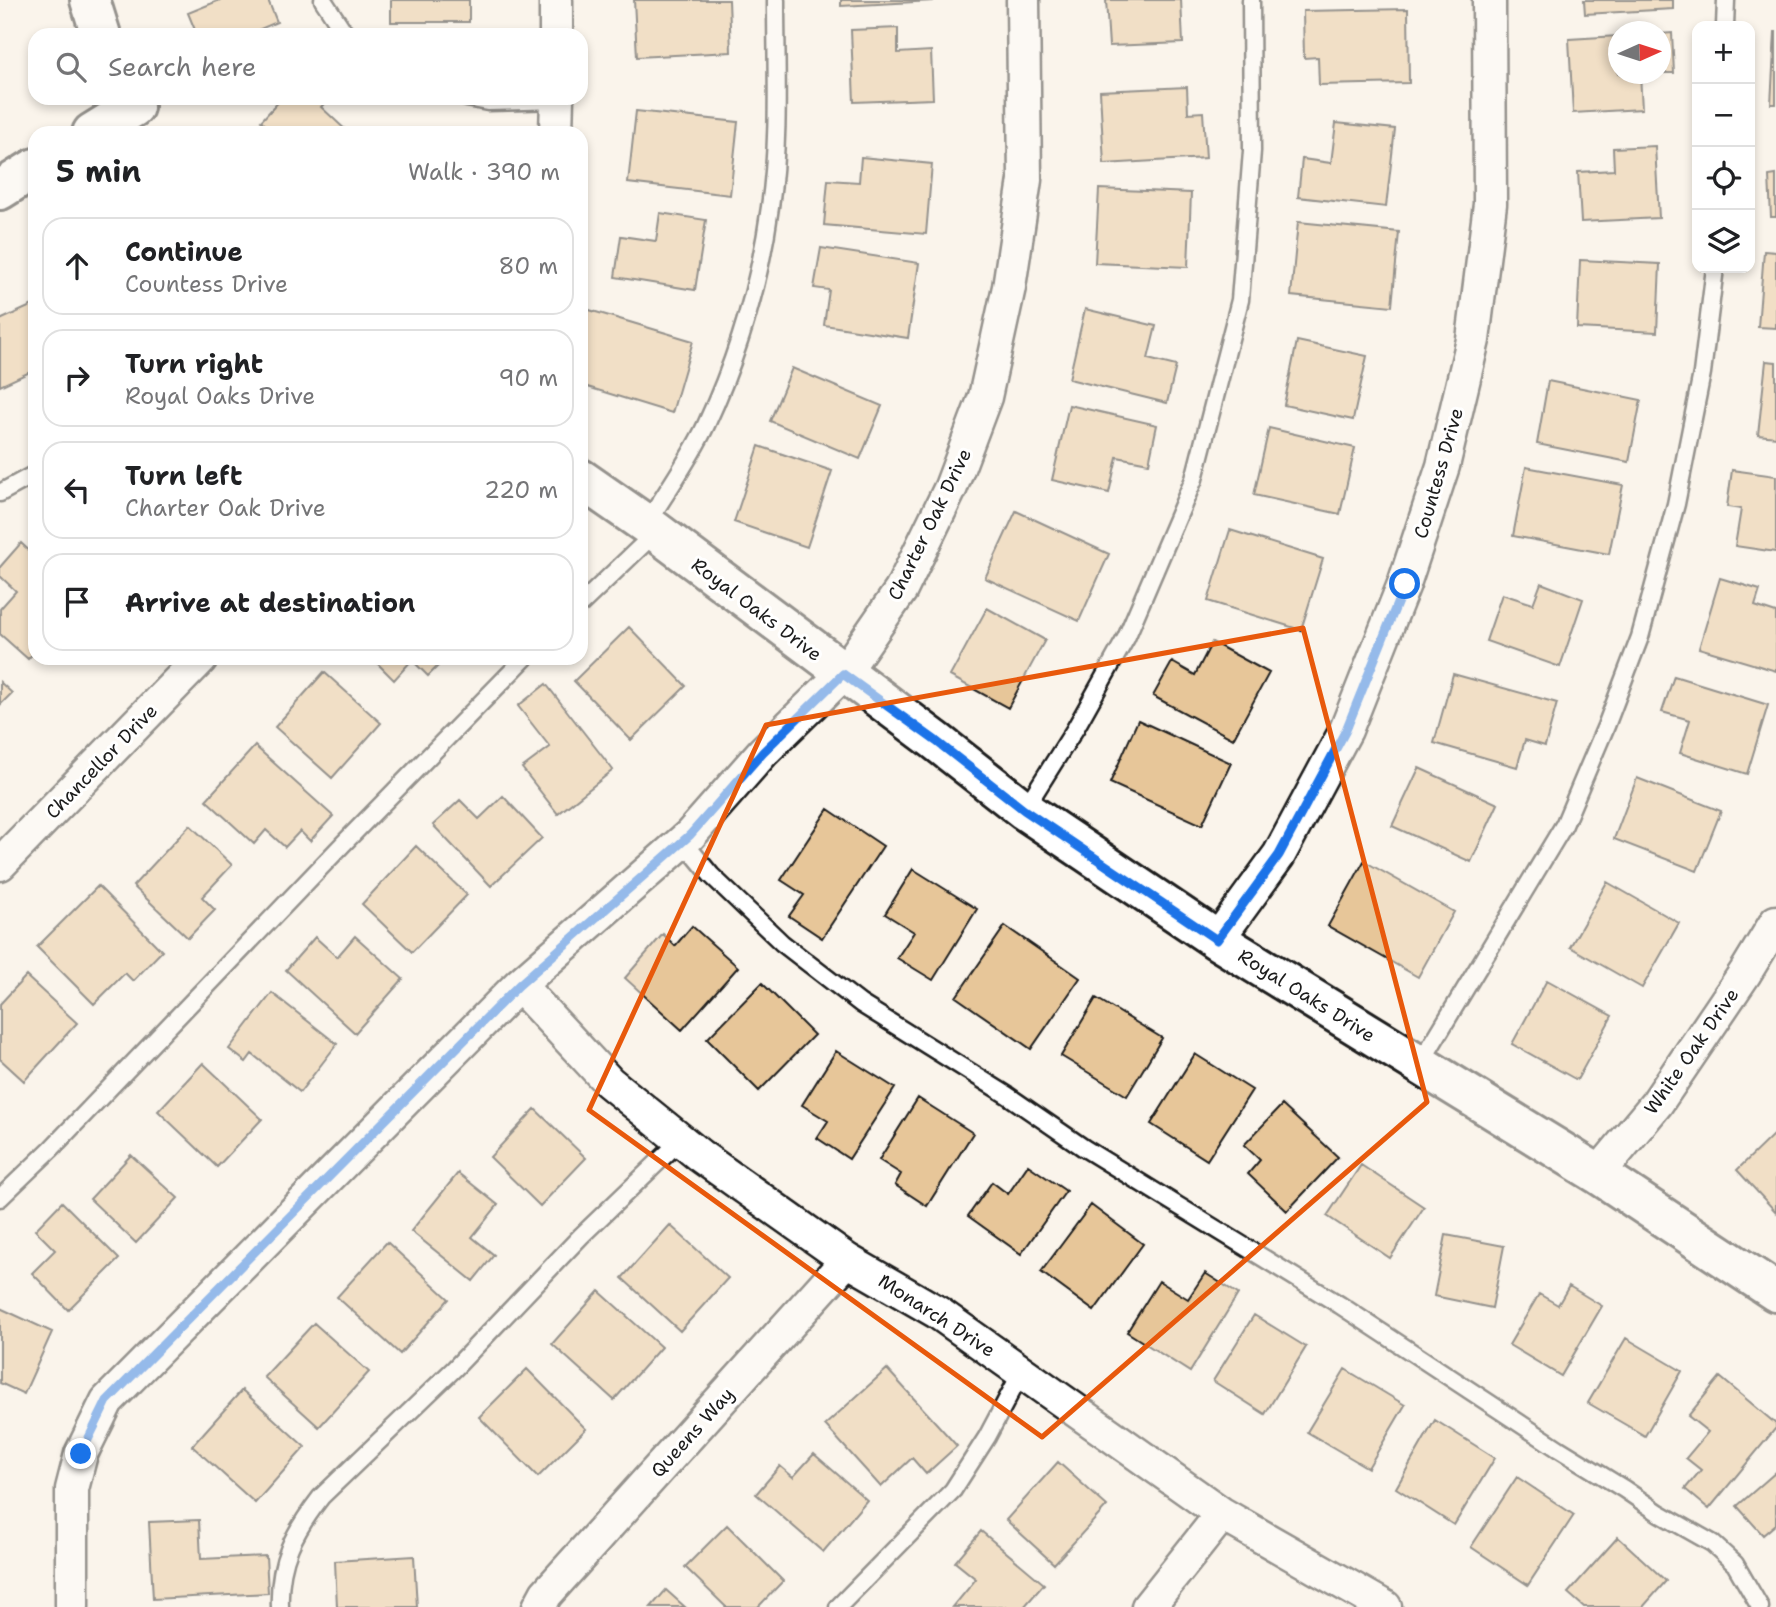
<!DOCTYPE html>
<html lang="en">
<head>
<meta charset="utf-8">
<style>
	:root { --surface:#fff; --page:#f6f6f6; --text:#202124; --muted:#757577; --line:#e0e0e0 }
	body { margin:0; font-family:"Shantell Sans",sans-serif; background:var(--page); color:var(--text) }
	.controls { position:absolute; right:21px; top:21px; display:grid; overflow:hidden; border-radius:14px; box-shadow:0 4px 10px #0003 }
	.controls button { width:63px; height:63px; display:grid; place-items:center; padding:0; border:0; border-bottom:2px solid var(--line); background:var(--surface); color:var(--text); font:35px sans-serif }
	.compass { position:absolute; left:1608px; top:21px; width:63px; height:63px; border-radius:50%; background:var(--surface); box-shadow:0 4px 10px #0003; rotate:87deg }
	.stop { position:absolute; width:21px; height:21px; margin:-16px; border:5px solid #1a73e8; border-radius:50%; background:#fff }
	.stop.end { background:#1a73e8; border-color:#fff; box-shadow:0 2px 7px #0008 }
	.list { margin:0; padding:0; list-style:none }
	h2 { display:flex; justify-content:space-between; align-items:center; height:91px; margin:0; padding:0 28px; font-size:30px }
	h2 small { font-size:23px; font-weight:400; color:var(--muted) }
	.list li { display:grid; grid-template-columns:46px 1fr auto; gap:21px; align-items:center; box-sizing:border-box; height:98px; margin:0 14px 14px; padding:0 14px; border:2px solid var(--line); border-radius:21px }
	.list b { display:block; font-size:26px; white-space:nowrap }
	.list p { margin:0; font-size:23px; white-space:nowrap; color:var(--muted) }
	.list em { font-size:23px; font-style:normal; color:var(--muted) }
	.icon { flex:none; width:38px; height:38px; fill:none; stroke:currentColor; stroke-width:2; stroke-linecap:round; stroke-linejoin:round }
	.map { position:relative; flex:none; width:1776px; height:1607px; overflow:hidden }
	.search { position:absolute; background:var(--surface); box-shadow:0 4px 10px #0003; left:28px; top:28px; width:560px; height:77px; display:flex; align-items:center; gap:18px; box-sizing:border-box; padding:0 24px; border-radius:21px; color:var(--muted); font-size:26px }
	.panel { position:absolute; background:var(--surface); box-shadow:0 4px 10px #0003; left:28px; top:126px; width:560px; height:539px; border-radius:21px }
	.map>svg:first-child { display:block }
	.building { fill:#e7c699; stroke:#1c1c1c; stroke-width:2 }
	.lines { fill:none; stroke-linecap:round; stroke-linejoin:round }
	.service-casing { stroke:#1c1c1c; stroke-width:21 }
	.minor-casing { stroke:#1c1c1c; stroke-width:37 }
	.tertiary-casing { stroke:#1c1c1c; stroke-width:44 }
	.service { stroke:#fff; stroke-width:16 }
	.minor { stroke:#fff; stroke-width:32 }
	.tertiary { stroke:#fff; stroke-width:38 }
	.route { stroke:#1a73e8; stroke-width:9 }
	.marked { fill:none; stroke:#e8590c; stroke-width:5; stroke-linejoin:round }
	.labels { text-anchor:middle; stroke-width:6; stroke-linejoin:round; paint-order:stroke }
	.street-label { font-size:19px; fill:#1c1c1c; stroke:#fff }
</style>
</head>
<body>
<div class="map">
<svg width="1776" height="1607" viewBox="0 0 1776 1607">
	<rect width="100%" height="100%" fill="#faf4eb"/>
	<filter id="ink" filterUnits="userSpaceOnUse"><feTurbulence type="fractalNoise" baseFrequency=".0143" numOctaves="2"/><feDisplacementMap in="SourceGraphic" scale="14" xChannelSelector="R" yChannelSelector="G"/><feConvolveMatrix kernelMatrix="1 2 1 2 8 2 1 2 1" color-interpolation-filters="sRGB"/></filter>
	<g filter="url(#ink)">
		<path class="building" d="M 220,0 L 268,0 L 277,22 L 246,35 L 197,35 L 188,13 Z
			M 391,0 L 469,0 L 469,22 L 391,22 Z
			M 634,0 L 729,0 L 731,52 L 637,57 Z
			M 841,0 L 933,0 L 933,1 L 841,6 Z
			M 1106,0 L 1181,0 L 1183,43 L 1109,46 Z
			M 1584,0 L 1673,0 L 1673,9 L 1585,14 Z
			M 1408,9 L 1409,83 L 1319,85 L 1318,57 L 1304,58 L 1303,11 Z
			M 898,28 L 898,53 L 931,51 L 933,99 L 854,102 L 851,30 Z
			M 1775,32 L 1776,32 L 1776,104 L 1771,104 Z
			M 1672,33 L 1674,73 L 1660,73 L 1660,34 Z
			M 1618,36 L 1618,74 L 1658,74 L 1640,74 L 1642,109 L 1573,113 L 1569,39 Z
			M 1187,87 L 1188,113 L 1203,112 L 1206,158 L 1104,164 L 1100,91 Z
			M 282,98 L 329,98 L 321,107 L 349,133 L 275,133 L 261,121 Z
			M 636,111 L 738,122 L 730,195 L 628,183 Z
			M 1336,123 L 1395,129 L 1386,207 L 1298,197 L 1302,159 L 1331,163 Z
			M 1655,146 L 1659,218 L 1581,222 L 1578,172 L 1614,170 L 1613,148 Z
			M 861,157 L 932,164 L 926,234 L 824,225 L 828,180 L 859,182 Z
			M 1776,175 L 1776,217 L 1771,217 L 1769,176 Z
			M 1099,189 L 1191,193 L 1188,267 L 1095,263 Z
			M 660,213 L 706,220 L 695,290 L 615,277 L 621,236 L 656,241 Z
			M 1298,222 L 1399,232 L 1392,306 L 1291,296 Z
			M 821,248 L 919,263 L 908,338 L 824,325 L 829,290 L 814,288 Z
			M 1764,251 L 1776,252 L 1776,328 L 1758,327 Z
			M 1580,260 L 1660,264 L 1657,332 L 1577,328 Z
			M 35,304 L 35,377 L 32,371 L 0,386 L 0,320 Z
			M 586,309 L 693,341 L 672,413 L 581,385 L 581,325 Z
			M 1085,309 L 1156,326 L 1148,359 L 1176,366 L 1167,403 L 1069,379 Z
			M 1297,341 L 1367,356 L 1353,420 L 1284,405 Z
			M 1766,361 L 1776,362 L 1776,437 L 1758,435 Z
			M 792,368 L 882,406 L 860,459 L 770,421 Z
			M 1548,381 L 1641,400 L 1629,462 L 1537,444 Z
			M 1069,405 L 1157,425 L 1149,463 L 1117,457 L 1109,493 L 1052,480 Z
			M 1269,428 L 1355,448 L 1340,514 L 1254,495 Z
			M 759,446 L 832,471 L 807,547 L 734,522 Z
			M 1526,467 L 1623,485 L 1609,554 L 1513,536 Z
			M 1732,470 L 1776,476 L 1776,552 L 1735,546 L 1741,509 L 1727,507 Z
			M 1016,511 L 1109,554 L 1079,621 L 985,578 Z
			M 1230,530 L 1323,559 L 1301,630 L 1208,601 Z
			M 21,543 L 35,556 L 35,651 L 28,659 L 0,634 L 0,609 L 16,591 L 0,576 L 0,567 Z
			M 1720,578 L 1760,590 L 1755,606 L 1776,613 L 1776,671 L 1699,648 Z
			M 1541,583 L 1583,599 L 1560,667 L 1486,641 L 1502,594 L 1533,604 Z
			M 987,608 L 1045,640 L 1008,708 L 950,676 Z
			M 629,627 L 686,686 L 631,740 L 574,681 Z
			M 1212,642 L 1269,673 L 1233,739 L 1153,696 L 1172,662 L 1195,675 Z
			M 372,658 L 446,658 L 428,676 L 412,660 L 394,680 Z
			M 324,672 L 381,723 L 332,778 L 275,727 Z
			M 1453,674 L 1557,703 L 1545,746 L 1525,740 L 1517,767 L 1434,743 Z
			M 1674,676 L 1768,705 L 1747,774 L 1680,753 L 1690,720 L 1662,712 Z
			M 0,682 L 12,693 L 0,705 Z
			M 546,684 L 613,770 L 558,814 L 522,768 L 550,747 L 518,706 Z
			M 1138,720 L 1231,763 L 1202,825 L 1110,783 Z
			M 255,746 L 333,816 L 310,841 L 300,831 L 285,847 L 266,830 L 254,844 L 206,800 Z
			M 1419,768 L 1498,804 L 1471,862 L 1392,826 Z
			M 1637,778 L 1721,811 L 1697,871 L 1614,839 Z
			M 503,796 L 542,838 L 491,886 L 433,825 L 460,800 L 479,819 Z
			M 828,809 L 883,846 L 822,938 L 789,916 L 804,895 L 781,880 Z
			M 190,825 L 232,865 L 202,897 L 215,910 L 188,938 L 133,886 Z
			M 416,846 L 467,895 L 412,952 L 362,904 Z
			M 1364,861 L 1454,912 L 1418,977 L 1328,926 Z
			M 913,869 L 977,909 L 933,980 L 897,958 L 914,932 L 885,914 Z
			M 1607,882 L 1679,923 L 1642,988 L 1570,947 Z
			M 98,886 L 162,951 L 133,981 L 125,973 L 94,1004 L 37,947 Z
			M 692,926 L 738,967 L 682,1030 L 625,978 L 663,934 L 675,946 Z
			M 1005,926 L 1080,978 L 1031,1049 L 956,997 Z
			M 355,936 L 403,979 L 355,1033 L 286,970 L 315,937 L 337,957 Z
			M 26,976 L 77,1023 L 24,1081 L 0,1059 L 0,1004 Z
			M 1547,980 L 1612,1016 L 1577,1080 L 1512,1044 Z
			M 762,983 L 814,1035 L 759,1091 L 707,1039 Z
			M 272,993 L 337,1044 L 300,1092 L 252,1054 L 246,1062 L 229,1049 Z
			M 1096,998 L 1162,1038 L 1127,1096 L 1061,1056 Z
			M 836,1051 L 895,1088 L 849,1159 L 817,1138 L 828,1121 L 802,1105 Z
			M 1195,1054 L 1252,1090 L 1207,1160 L 1151,1124 Z
			M 203,1063 L 262,1119 L 217,1167 L 158,1111 Z
			M 918,1098 L 973,1133 L 927,1206 L 895,1185 L 901,1174 L 879,1160 Z
			M 1282,1105 L 1338,1157 L 1287,1211 L 1248,1174 L 1260,1160 L 1244,1145 Z
			M 535,1109 L 586,1158 L 540,1206 L 490,1157 Z
			M 1776,1132 L 1776,1212 L 1737,1170 Z
			M 131,1155 L 178,1198 L 136,1243 L 90,1199 Z
			M 1028,1165 L 1066,1191 L 1021,1254 L 968,1216 L 992,1182 L 1008,1194 Z
			M 1361,1165 L 1424,1207 L 1390,1258 L 1327,1216 Z
			M 458,1173 L 498,1205 L 472,1237 L 494,1255 L 473,1281 L 411,1231 Z
			M 62,1202 L 119,1259 L 68,1310 L 32,1273 L 55,1250 L 35,1230 Z
			M 1091,1205 L 1143,1244 L 1094,1311 L 1041,1272 Z
			M 670,1225 L 728,1278 L 680,1331 L 622,1278 Z
			M 1446,1235 L 1504,1246 L 1492,1308 L 1434,1296 Z
			M 387,1242 L 449,1299 L 400,1354 L 337,1297 Z
			M 1205,1273 L 1238,1294 L 1190,1372 L 1127,1332 L 1159,1281 L 1188,1299 Z
			M 1569,1286 L 1602,1306 L 1561,1376 L 1509,1345 L 1539,1294 L 1558,1305 Z
			M 599,1291 L 661,1347 L 614,1400 L 552,1344 Z
			M 0,1308 L 52,1332 L 24,1394 L 0,1383 Z
			M 1254,1315 L 1306,1347 L 1265,1414 L 1213,1381 Z
			M 314,1323 L 369,1372 L 319,1427 L 264,1377 Z
			M 1626,1338 L 1682,1371 L 1645,1436 L 1588,1403 Z
			M 527,1369 L 586,1429 L 538,1477 L 479,1417 Z
			M 887,1369 L 957,1446 L 926,1474 L 912,1458 L 881,1487 L 825,1425 Z
			M 1345,1369 L 1405,1405 L 1368,1468 L 1307,1432 Z
			M 1720,1377 L 1776,1424 L 1776,1428 L 1709,1509 L 1685,1489 L 1701,1470 L 1686,1458 L 1708,1432 L 1688,1416 Z
			M 242,1390 L 305,1447 L 255,1503 L 192,1446 Z
			M 1435,1420 L 1495,1458 L 1454,1525 L 1396,1488 Z
			M 814,1454 L 867,1500 L 823,1552 L 756,1494 L 780,1466 L 793,1477 Z
			M 1058,1462 L 1107,1506 L 1054,1564 L 1006,1520 Z
			M 1776,1472 L 1776,1524 L 1763,1535 L 1737,1506 Z
			M 1517,1477 L 1574,1515 L 1528,1585 L 1471,1547 Z
			M 199,1520 L 201,1559 L 266,1556 L 268,1593 L 153,1599 L 149,1522 Z
			M 727,1525 L 783,1581 L 758,1607 L 726,1607 L 685,1567 Z
			M 981,1531 L 1044,1584 L 1024,1607 L 953,1607 L 976,1579 L 955,1562 Z
			M 1618,1537 L 1666,1581 L 1643,1607 L 1584,1607 L 1568,1593 Z
			M 414,1556 L 417,1607 L 337,1607 L 335,1561 Z
			M 666,1590 L 685,1607 L 651,1607 Z"/>
		<g class="lines">
			<g class="service-casing">
				<path id="service" d="M 323,0 L 346,35
					M 1725,26 L 1726,0
					M 467,98 L 488,102 L 557,100
					M 0,493 L 35,474
					M 646,525 C 666,492 690,459 706,425 C 738,356 760,282 770,207 C 780,139 776,68 776,0
					M 581,604 L 656,532
					M 1024,810 L 1075,729 L 1126,638 L 1194,479 L 1240,300 L 1252,151 L 1251,0
					M 683,841 L 711,875 L 782,943 L 861,1004 L 1007,1095 L 1084,1148 L 1340,1305 L 1559,1449 L 1624,1489 L 1659,1513 L 1712,1543 L 1735,1564 L 1760,1607
					M 1420,1064 L 1564,825 L 1606,726 L 1640,637 L 1676,504 L 1702,373 L 1715,268
					M 0,1198 L 51,1149 L 343,844 L 525,658
					M 280,1607 C 278,1561 294,1532 321,1497 L 454,1369 L 581,1236 L 681,1140
					M 838,1607 L 953,1490 L 987,1437 L 1022,1371"/>
			</g>
			<g class="minor-casing">
				<path id="minor" d="M 556,0 L 556,35
					M 556,133 L 557,98
					M 0,864 L 201,658
					M 1217,940 L 1279,855 L 1346,730 L 1404,584 L 1443,466 L 1473,340 L 1490,204 L 1489,0
					M 519,985 L 609,1082 L 699,1155 L 847,1260 L 937,1312 L 1222,1514 L 1385,1607
					M 1598,1174 L 1657,1103 L 1745,973 L 1776,922
					M 72,1607 L 72,1489 L 81,1454 L 107,1401 L 519,985 L 690,835 L 763,752 L 843,674 L 901,590 L 951,487 L 985,397 L 1009,287 L 1025,180 L 1023,0
					M 539,1607 L 546,1594 L 847,1260
					M 1148,1607 L 1222,1514"/>
			</g>
			<g class="tertiary-casing">
				<path id="tertiary" d="M 90,0 L 101,35
					M 92,133 L 134,107
					M 0,190 L 35,168
					M 581,479 L 650,527 L 936,741 L 1024,810 L 1217,940 L 1598,1174 L 1776,1292"/>
			</g>
			<use href="#service" class="service"/>
			<use href="#minor" class="minor"/>
			<use href="#tertiary" class="tertiary"/>
		</g>
	</g>
	<g class="lines" filter="url(#ink)">
		<path class="route" d="M 81,1454 L 107,1401 L 519,985 L 690,835 L 763,752 L 843,674 L 936,741 L 1024,810 L 1217,940 L 1279,855 L 1346,730 L 1405,584"/>
	</g>
	<path d="M0 0H1776V1607H0ZM 1303,628 L 1427,1102 L 1042,1437 L 589,1110 L 766,725 Z" fill="#faf4eb" fill-opacity=".55" fill-rule="evenodd"/>
	<path class="marked" d="M 1303,628 L 1427,1102 L 1042,1437 L 589,1110 L 766,725 Z"/>
	<g class="labels">
		<g class="street-label">
			<text transform="translate(1438 473) rotate(-74)" y="7">Countess Drive</text>
			<text transform="translate(929 524) rotate(-64)" y="7">Charter Oak Drive</text>
			<text transform="translate(757 609) rotate(37)" y="7">Royal Oaks Drive</text>
			<text transform="translate(101 761) rotate(-46)" y="7">Chancellor Drive</text>
			<text transform="translate(1307 995) rotate(32)" y="7">Royal Oaks Drive</text>
			<text transform="translate(1691 1051) rotate(-55)" y="7">White Oak Drive</text>
			<text transform="translate(937 1315) rotate(33)" y="7">Monarch Drive</text>
			<text transform="translate(692 1432) rotate(-48)" y="7">Queens Way</text>
		</g>
	</g>
</svg>
<div class="controls">
<button>+</button>
<button>−</button>
<button><svg class="icon" aria-label="locate" viewBox="0 0 24 24"><circle cx="12" cy="12" r="6"/><path d="M12 2v4M12 18v4M2 12h4M18 12h4"/></svg></button>
<button><svg class="icon" aria-label="layers" viewBox="0 0 24 24"><path d="M12 4l9 5-9 5-9-5zM3 14l9 5 9-5"/></svg></button>
</div>
<svg class="compass" viewBox="-18 -18 36 36"><path d="M0-13l5 13h-10z" fill="#e53935"/><path d="M0 13l5-13h-10z" fill="#757577"/></svg>
<div class="stop" style="left:1405px;top:584px"></div>
<div class="stop end" style="left:81px;top:1454px"></div>
<div class="search"><svg class="icon" aria-label="search" viewBox="0 0 24 24"><circle cx="10" cy="10" r="6"/><path d="M15 15l6 6"/></svg>Search here</div>
<section class="panel">
<h2>5 min<small>Walk · 390 m</small></h2>
<ul class="list">
<li><svg class="icon" aria-label="ahead" viewBox="0 0 24 24"><path d="M12 20V5M6 11l6-6 6 6"/></svg><div><b>Continue</b><p>Countess Drive</p></div><em>80 m</em></li>
<li><svg class="icon" aria-label="right" viewBox="0 0 24 24"><path d="M7 20v-9h11M14 6l5 5-5 5"/></svg><div><b>Turn right</b><p>Royal Oaks Drive</p></div><em>90 m</em></li>
<li><svg class="icon" aria-label="left" viewBox="0 0 24 24"><path d="M17 20v-9H6M10 6l-5 5 5 5"/></svg><div><b>Turn left</b><p>Charter Oak Drive</p></div><em>220 m</em></li>
<li><svg class="icon" aria-label="arrive" viewBox="0 0 24 24"><path d="M6 21V4h12l-3 4 3 4H6"/></svg><div><b>Arrive at destination</b></div></li>
</ul>
</section>
</div>
</body>
</html>
